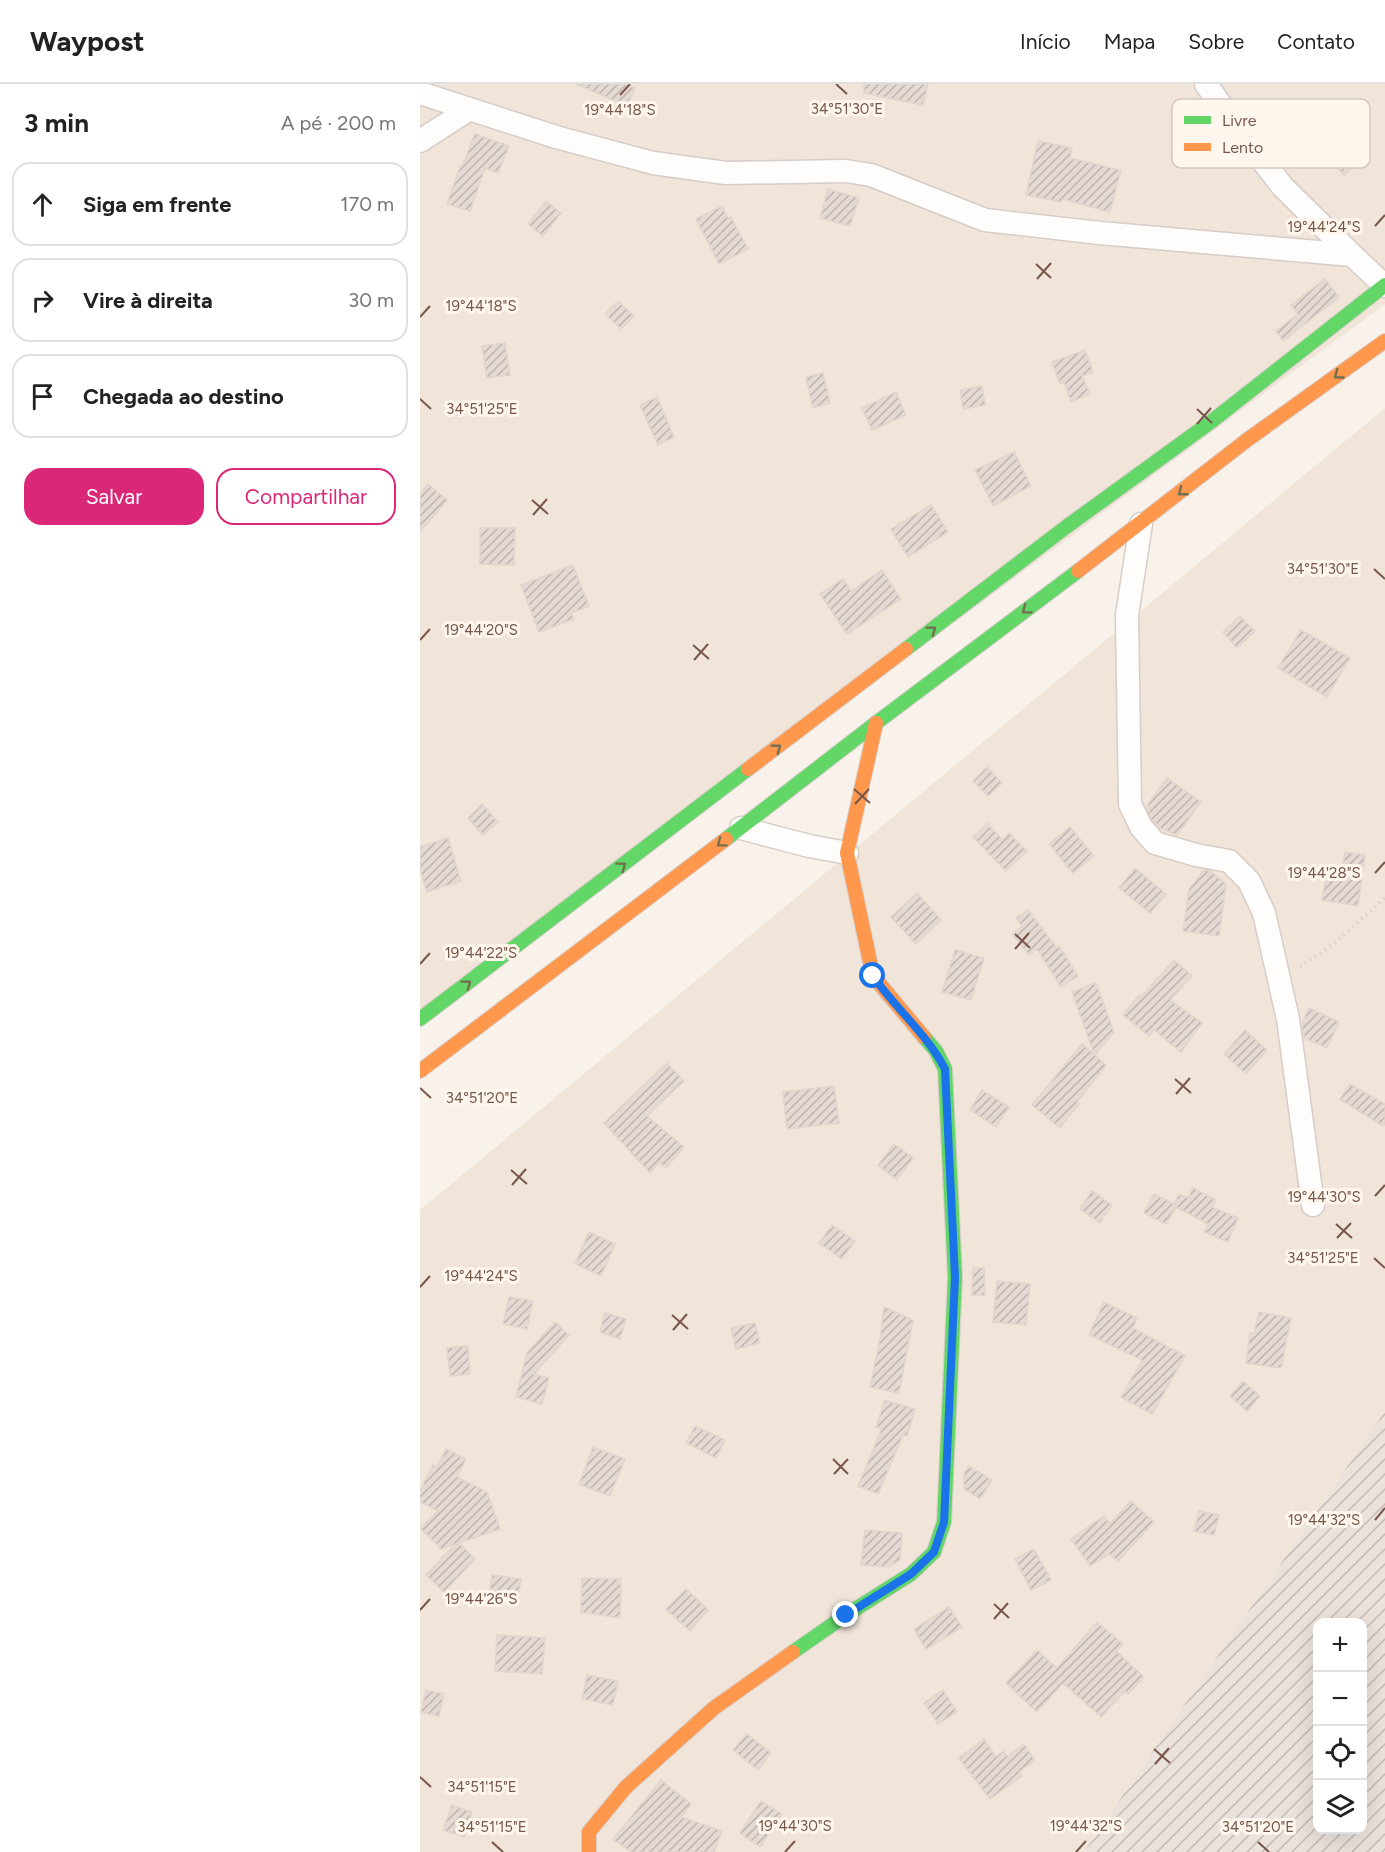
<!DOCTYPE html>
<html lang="pt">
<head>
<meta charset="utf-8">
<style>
	:root { --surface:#fff; --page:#f6f6f6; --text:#222; --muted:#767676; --line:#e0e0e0; --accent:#db2777 }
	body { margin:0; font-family:Figtree,sans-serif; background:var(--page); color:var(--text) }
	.controls { position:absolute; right:18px; bottom:18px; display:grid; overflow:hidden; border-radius:12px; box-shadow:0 6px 24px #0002 }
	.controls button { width:54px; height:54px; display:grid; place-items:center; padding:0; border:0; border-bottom:2px solid var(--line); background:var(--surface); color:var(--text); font:30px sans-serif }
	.stop { position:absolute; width:18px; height:18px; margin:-14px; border:4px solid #1a73e8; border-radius:50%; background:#fff }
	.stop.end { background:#1a73e8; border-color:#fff; box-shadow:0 2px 6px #0008 }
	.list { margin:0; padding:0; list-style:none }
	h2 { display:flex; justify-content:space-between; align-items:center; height:78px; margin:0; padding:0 24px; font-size:26px }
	h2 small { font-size:20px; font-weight:400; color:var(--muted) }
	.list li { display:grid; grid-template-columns:39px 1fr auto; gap:18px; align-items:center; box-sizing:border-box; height:84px; margin:0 12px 12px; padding:0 12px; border:2px solid var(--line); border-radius:18px }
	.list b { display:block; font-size:22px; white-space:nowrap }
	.list em { font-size:20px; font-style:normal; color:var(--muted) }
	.actions { display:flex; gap:12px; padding:18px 24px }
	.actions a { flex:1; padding:14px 0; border:2px solid var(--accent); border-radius:18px; text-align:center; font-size:21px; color:var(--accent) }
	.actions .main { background:var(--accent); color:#fff }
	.icon { flex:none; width:33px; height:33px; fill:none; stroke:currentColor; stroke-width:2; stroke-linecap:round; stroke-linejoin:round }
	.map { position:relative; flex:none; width:965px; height:1768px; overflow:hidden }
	header { display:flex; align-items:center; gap:36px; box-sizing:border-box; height:84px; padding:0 30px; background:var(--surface); border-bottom:2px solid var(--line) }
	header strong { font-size:28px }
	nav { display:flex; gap:33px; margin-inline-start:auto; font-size:21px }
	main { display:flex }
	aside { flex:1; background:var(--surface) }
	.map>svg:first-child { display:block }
	.residential { fill:#f1e4d8 }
	.industrial { fill:url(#industrial-furrows); fill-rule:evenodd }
	.building { fill:url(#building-hatch); stroke:#e1d5cd; stroke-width:1.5 }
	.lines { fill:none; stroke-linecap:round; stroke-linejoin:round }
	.street-casing { stroke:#d6cdc8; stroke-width:25 }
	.fast-casing { stroke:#d7cdc8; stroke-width:16 }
	.slow-casing { stroke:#d7cdc8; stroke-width:16 }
	.path { stroke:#dad1ce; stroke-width:4; stroke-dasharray:1.5 4.5; stroke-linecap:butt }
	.street { stroke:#fefdfc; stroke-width:22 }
	.fast { stroke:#63d668; stroke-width:14 }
	.slow { stroke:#ff974d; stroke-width:14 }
	.oneway { stroke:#737050 }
	.route { stroke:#1a73e8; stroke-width:8 }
	.ticks { fill:none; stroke:#77574a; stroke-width:2 }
	.key { fill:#fff7ed; stroke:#d6c7bc; stroke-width:1.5 }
	.key-label { font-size:16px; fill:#77574a }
	.ticks-label { font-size:15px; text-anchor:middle; fill:#77574a; stroke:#fff7ed; stroke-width:6; stroke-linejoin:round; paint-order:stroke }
</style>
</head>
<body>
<header>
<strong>Waypost</strong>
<nav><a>Início</a><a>Mapa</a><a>Sobre</a><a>Contato</a></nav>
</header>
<main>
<aside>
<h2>3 min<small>A pé · 200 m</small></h2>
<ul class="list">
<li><svg class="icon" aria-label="ahead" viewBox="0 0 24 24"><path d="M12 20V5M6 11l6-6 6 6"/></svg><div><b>Siga em frente</b></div><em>170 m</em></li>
<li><svg class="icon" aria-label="right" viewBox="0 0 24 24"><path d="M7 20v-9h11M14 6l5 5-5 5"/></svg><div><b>Vire à direita</b></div><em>30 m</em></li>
<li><svg class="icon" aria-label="arrive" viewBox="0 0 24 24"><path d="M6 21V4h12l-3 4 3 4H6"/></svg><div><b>Chegada ao destino</b></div></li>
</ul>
<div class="actions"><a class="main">Salvar</a><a>Compartilhar</a></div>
</aside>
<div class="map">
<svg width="965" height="1768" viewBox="0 0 965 1768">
	<defs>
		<pattern id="industrial-furrows" width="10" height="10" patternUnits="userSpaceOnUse" patternTransform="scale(1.5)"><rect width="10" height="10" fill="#ebe2dc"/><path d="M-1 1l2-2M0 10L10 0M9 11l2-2" fill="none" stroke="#c3bab4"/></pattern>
		<pattern id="building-hatch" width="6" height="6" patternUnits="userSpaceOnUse" patternTransform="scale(1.5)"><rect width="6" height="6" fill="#e4dad3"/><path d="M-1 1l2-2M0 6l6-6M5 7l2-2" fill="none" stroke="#beb4ad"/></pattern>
	</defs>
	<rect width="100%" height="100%" fill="#f8f2eb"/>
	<path class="residential" d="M 0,0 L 965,0 L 965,220 L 0,934 Z
		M 965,324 L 965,1327 L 664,1768 L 0,1768 L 0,1126 Z"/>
	<path class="industrial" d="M 965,1327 L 965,1768 L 664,1768 ZM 898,1538 L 942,1538 L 942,1746 L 898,1746 Z"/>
	<path class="building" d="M 156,0 L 205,0 L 215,4 L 207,22 Z
		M 444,0 L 508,0 L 503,21 L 444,9 Z
		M 55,50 L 89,62 L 78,89 L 65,84 L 50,127 L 27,120 L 40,83 L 42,83 Z
		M 928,52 L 945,73 L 924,91 L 906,70 Z
		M 618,57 L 652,64 L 650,74 L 701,86 L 690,128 L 642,115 L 641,118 L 606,111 Z
		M 408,105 L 439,114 L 430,142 L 400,134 Z
		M 126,117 L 141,129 L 123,152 L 108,140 Z
		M 302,122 L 308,134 L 311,133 L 328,165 L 299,180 L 276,135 Z
		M 905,195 L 919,213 L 863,257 L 856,247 L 878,230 L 871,221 Z
		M 198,217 L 214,232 L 201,245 L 185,230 Z
		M 85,259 L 90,291 L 67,294 L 62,262 Z
		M 665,266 L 673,288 L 662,292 L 670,310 L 651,318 L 644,298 L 640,300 L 632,278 Z
		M 403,289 L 410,319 L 393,324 L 386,293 Z
		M 562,302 L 565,321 L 543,325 L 540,306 Z
		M 476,308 L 486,331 L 452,346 L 442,324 Z
		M 237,313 L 254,353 L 238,361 L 220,321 Z
		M 594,368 L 611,402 L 573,422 L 555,386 Z
		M 8,400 L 27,416 L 0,448 L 0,410 Z
		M 511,421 L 528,448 L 488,473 L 471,445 Z
		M 60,444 L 95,444 L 94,481 L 60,480 Z
		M 153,481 L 169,522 L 151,529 L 154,535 L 119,548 L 101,501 Z
		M 462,486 L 481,515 L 427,550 L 400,510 L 423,495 L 431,507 Z
		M 820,532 L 835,547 L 817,564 L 803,548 Z
		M 881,546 L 930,574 L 907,613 L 858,584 Z
		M 567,683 L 582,699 L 568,712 L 553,697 Z
		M 747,694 L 781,718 L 757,751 L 740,744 L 732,736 L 726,723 Z
		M 62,720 L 78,738 L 63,751 L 48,734 Z
		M 567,739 L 583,756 L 589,749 L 607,767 L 586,787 L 553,753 Z
		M 650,743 L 674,772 L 653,789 L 629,760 Z
		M 28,754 L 41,797 L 7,808 L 0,785 L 0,763 Z
		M 925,768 L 945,771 L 938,822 L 902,816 L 907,787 L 922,789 Z
		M 715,784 L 746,810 L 730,829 L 699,804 Z
		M 784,786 L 790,787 L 806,800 L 799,852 L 763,847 L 769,805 Z
		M 497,809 L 521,836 L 496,860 L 471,833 Z
		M 608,826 L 637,864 L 639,862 L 658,892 L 641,903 L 617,865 L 609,871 L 592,850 L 602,843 L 596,834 Z
		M 535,866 L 564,874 L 551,916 L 522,908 Z
		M 754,876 L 772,892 L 750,916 L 782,939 L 761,968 L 734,946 L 729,952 L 703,931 L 719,911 L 721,913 Z
		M 676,899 L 694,948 L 675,971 L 686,981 L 657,1018 L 659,1020 L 640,1044 L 612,1021 L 662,960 L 674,970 L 652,908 Z
		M 889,924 L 919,938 L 907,964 L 884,954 L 882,939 Z
		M 825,946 L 847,966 L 826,990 L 804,970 Z
		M 247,979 L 264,997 L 227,1032 L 264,1063 L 246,1084 L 239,1078 L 230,1089 L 184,1039 Z
		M 930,1000 L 965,1020 L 965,1041 L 963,1040 L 962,1042 L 920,1015 Z
		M 414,1002 L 419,1039 L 367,1045 L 363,1008 Z
		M 562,1006 L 589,1023 L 576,1043 L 550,1026 Z
		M 474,1060 L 493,1074 L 477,1096 L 458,1081 Z
		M 773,1104 L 796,1116 L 792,1123 L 818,1134 L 808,1158 L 784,1148 L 788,1140 L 756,1123 L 746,1140 L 724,1129 L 734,1110 L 754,1120 L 759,1110 L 768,1114 Z
		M 672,1107 L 692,1121 L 680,1139 L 660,1125 Z
		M 412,1141 L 435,1157 L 422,1175 L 399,1159 Z
		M 169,1148 L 195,1160 L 181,1192 L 155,1180 Z
		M 553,1184 L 564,1184 L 565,1211 L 552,1211 Z
		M 577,1197 L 610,1200 L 606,1241 L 573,1238 Z
		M 89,1213 L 113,1217 L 107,1245 L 83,1240 Z
		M 684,1218 L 717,1234 L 713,1244 L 765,1272 L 732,1330 L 701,1313 L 722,1276 L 669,1251 Z
		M 464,1223 L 493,1236 L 479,1309 L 450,1303 L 460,1255 Z
		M 839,1228 L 871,1234 L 861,1284 L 826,1279 L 830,1249 L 834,1249 Z
		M 185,1229 L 206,1235 L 200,1255 L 180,1248 Z
		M 135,1238 L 149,1251 L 114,1290 L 129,1294 L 122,1320 L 96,1313 L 107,1269 Z
		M 335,1239 L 340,1259 L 316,1265 L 311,1244 Z
		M 48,1262 L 50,1290 L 30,1292 L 27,1264 Z
		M 823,1297 L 840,1312 L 827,1327 L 810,1312 Z
		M 465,1316 L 495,1325 L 487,1352 L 483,1351 L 458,1410 L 438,1402 L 462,1344 L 456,1343 Z
		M 275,1342 L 305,1356 L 296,1374 L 266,1359 Z
		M 173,1363 L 205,1375 L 190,1412 L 159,1400 Z
		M 26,1365 L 46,1375 L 37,1393 L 67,1408 L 80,1445 L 39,1459 L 55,1475 L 24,1508 L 6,1491 L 35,1460 L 21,1465 L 0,1444 L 18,1427 L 0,1418 L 0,1407 L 13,1381 L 17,1383 Z
		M 549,1382 L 572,1396 L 560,1415 L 544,1405 L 544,1389 Z
		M 711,1417 L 734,1438 L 698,1477 L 689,1470 L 670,1482 L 651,1455 L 684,1432 L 690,1440 Z
		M 779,1427 L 799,1431 L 794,1451 L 774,1447 Z
		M 445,1446 L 482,1449 L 480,1476 L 468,1483 L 441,1481 Z
		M 614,1465 L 631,1496 L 611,1506 L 595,1475 Z
		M 72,1491 L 101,1495 L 97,1518 L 69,1513 Z
		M 162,1494 L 201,1495 L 200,1534 L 161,1528 Z
		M 266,1505 L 288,1526 L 270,1547 L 246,1525 Z
		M 529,1523 L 542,1543 L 506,1565 L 494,1545 Z
		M 677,1538 L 703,1560 L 696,1567 L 724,1593 L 708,1610 L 705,1607 L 681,1633 L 643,1599 L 617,1628 L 586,1599 L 617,1566 L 637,1584 Z
		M 77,1551 L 125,1554 L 122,1590 L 75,1587 Z
		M 167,1591 L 198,1597 L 193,1621 L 162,1615 Z
		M 6,1606 L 24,1610 L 19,1632 L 1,1628 Z
		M 523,1606 L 537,1628 L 518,1640 L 504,1619 Z
		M 327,1650 L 351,1669 L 338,1686 L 313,1666 Z
		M 564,1655 L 576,1673 L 583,1667 L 587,1672 L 604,1660 L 615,1676 L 599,1688 L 602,1692 L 570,1715 L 539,1674 Z
		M 241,1696 L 271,1720 L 261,1733 L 302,1747 L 294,1768 L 211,1768 L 193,1755 Z
		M 341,1717 L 362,1730 L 340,1763 L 320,1749 Z
		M 32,1721 L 52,1728 L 44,1753 L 23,1746 Z"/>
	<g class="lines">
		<g class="street-casing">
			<path id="street" d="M 786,0 L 809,33 L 862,102 L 932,171
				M 0,9 L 136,53 L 233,79 L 306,89 L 426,87 L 451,91 L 565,136 L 680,149 L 932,171 L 965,202
				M 0,57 L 48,26
				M 721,440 L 707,531 L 710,720 L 721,743 L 735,759 L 776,771 L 809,777 L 829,797 L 844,829 L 868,935 L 893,1121
				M 321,744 L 389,762 L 427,769"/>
		</g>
		<g class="fast-casing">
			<path id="fast" d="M 486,565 L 646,443 L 792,337 L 965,201
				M 306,755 L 456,639 L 658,487
				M 0,935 L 328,685
				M 373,1568 L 426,1531 L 491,1490 L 514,1468 L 524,1438 L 535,1193 L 525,985 L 516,967 L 504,953"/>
		</g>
		<g class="slow-casing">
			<path id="slow" d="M 658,487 L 827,356 L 965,257
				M 456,639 L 427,769 L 453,892 L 504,953
				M 328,685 L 486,565
				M 0,987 L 306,755
				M 169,1768 L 169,1748 L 206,1703 L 294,1624 L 373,1568"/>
		</g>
		<path class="path" d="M 880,883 L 916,858 L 965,814"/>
		<use href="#street" class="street"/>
		<use href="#fast" class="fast"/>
		<use href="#slow" class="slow"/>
	</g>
	<defs><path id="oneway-chevron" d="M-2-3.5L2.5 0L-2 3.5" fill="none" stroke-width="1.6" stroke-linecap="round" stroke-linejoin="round" transform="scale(1.5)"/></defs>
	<g class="oneway">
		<use href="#oneway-chevron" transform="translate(918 291) rotate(144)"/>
		<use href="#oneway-chevron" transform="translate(762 408) rotate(142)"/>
		<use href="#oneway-chevron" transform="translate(606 526) rotate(143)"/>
		<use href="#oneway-chevron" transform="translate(512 546) rotate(-37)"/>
		<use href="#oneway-chevron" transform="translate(357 664) rotate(-37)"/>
		<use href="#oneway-chevron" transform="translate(301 759) rotate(143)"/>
		<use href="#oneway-chevron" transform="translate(202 782) rotate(-37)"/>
		<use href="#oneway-chevron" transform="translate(47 900) rotate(-37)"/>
	</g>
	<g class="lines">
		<path class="route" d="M 426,1531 L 491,1490 L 514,1468 L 524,1438 L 535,1193 L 525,985 C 507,950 475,924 453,892"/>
	</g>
	<path class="ticks" d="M 416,0 L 427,10M 200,11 L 210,0M 955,142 L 965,131M 616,180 L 631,194M 617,195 L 631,179M 0,233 L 10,222M 0,315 L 11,325M 777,325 L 792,339M 777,340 L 791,324M 112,416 L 128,430M 113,431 L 127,415M 954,485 L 965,495M 0,556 L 10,545M 273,561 L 289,575M 274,576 L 288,560M 434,705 L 450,719M 435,720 L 449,705M 955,789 L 965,778M 595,850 L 610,864M 595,865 L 609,849M 0,880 L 10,869M 755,995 L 771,1009M 0,1004 L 11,1014M 756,1010 L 770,994M 91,1086 L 107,1100M 92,1101 L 106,1085M 955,1112 L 965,1101M 916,1140 L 932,1154M 917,1154 L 931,1139M 954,1174 L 965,1184M 0,1203 L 10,1192M 252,1231 L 268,1245M 253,1246 L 267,1230M 413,1375 L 428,1390M 414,1390 L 428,1375M 955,1436 L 965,1424M 574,1520 L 589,1534M 0,1526 L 10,1515M 574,1535 L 588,1519M 734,1665 L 750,1679M 735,1680 L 749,1664M 0,1693 L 11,1703M 72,1758 L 83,1768M 838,1758 L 849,1768M 365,1768 L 375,1757M 656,1768 L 666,1757"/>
	<rect x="752" y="15" width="198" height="69" rx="9" class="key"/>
	<rect x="764" y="32" width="27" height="8" fill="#63d668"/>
	<rect x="764" y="59" width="27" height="8" fill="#ff974d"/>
	<g class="key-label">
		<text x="802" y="42">Livre</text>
		<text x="802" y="69">Lento</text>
	</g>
	<g class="ticks-label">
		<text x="427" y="30">34°51'30"E</text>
		<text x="200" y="31">19°44'18"S</text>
		<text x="904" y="148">19°44'24"S</text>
		<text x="61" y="227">19°44'18"S</text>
		<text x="62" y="330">34°51'25"E</text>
		<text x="903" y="490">34°51'30"E</text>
		<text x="61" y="551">19°44'20"S</text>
		<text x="904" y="794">19°44'28"S</text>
		<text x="61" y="874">19°44'22"S</text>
		<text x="62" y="1019">34°51'20"E</text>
		<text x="904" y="1118">19°44'30"S</text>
		<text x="903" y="1179">34°51'25"E</text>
		<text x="61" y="1197">19°44'24"S</text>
		<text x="904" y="1441">19°44'32"S</text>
		<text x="61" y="1520">19°44'26"S</text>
		<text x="62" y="1708">34°51'15"E</text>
		<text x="375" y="1747">19°44'30"S</text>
		<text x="666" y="1747">19°44'32"S</text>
		<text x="72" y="1748">34°51'15"E</text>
		<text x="838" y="1748">34°51'20"E</text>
	</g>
</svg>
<div class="controls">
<button>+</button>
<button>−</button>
<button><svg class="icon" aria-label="locate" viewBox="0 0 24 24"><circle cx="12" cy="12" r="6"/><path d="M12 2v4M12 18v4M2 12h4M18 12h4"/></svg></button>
<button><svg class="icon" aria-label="layers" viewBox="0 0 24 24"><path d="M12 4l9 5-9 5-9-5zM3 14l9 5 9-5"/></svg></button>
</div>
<div class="stop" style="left:453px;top:892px"></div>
<div class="stop end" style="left:426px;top:1531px"></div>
</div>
</main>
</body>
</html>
